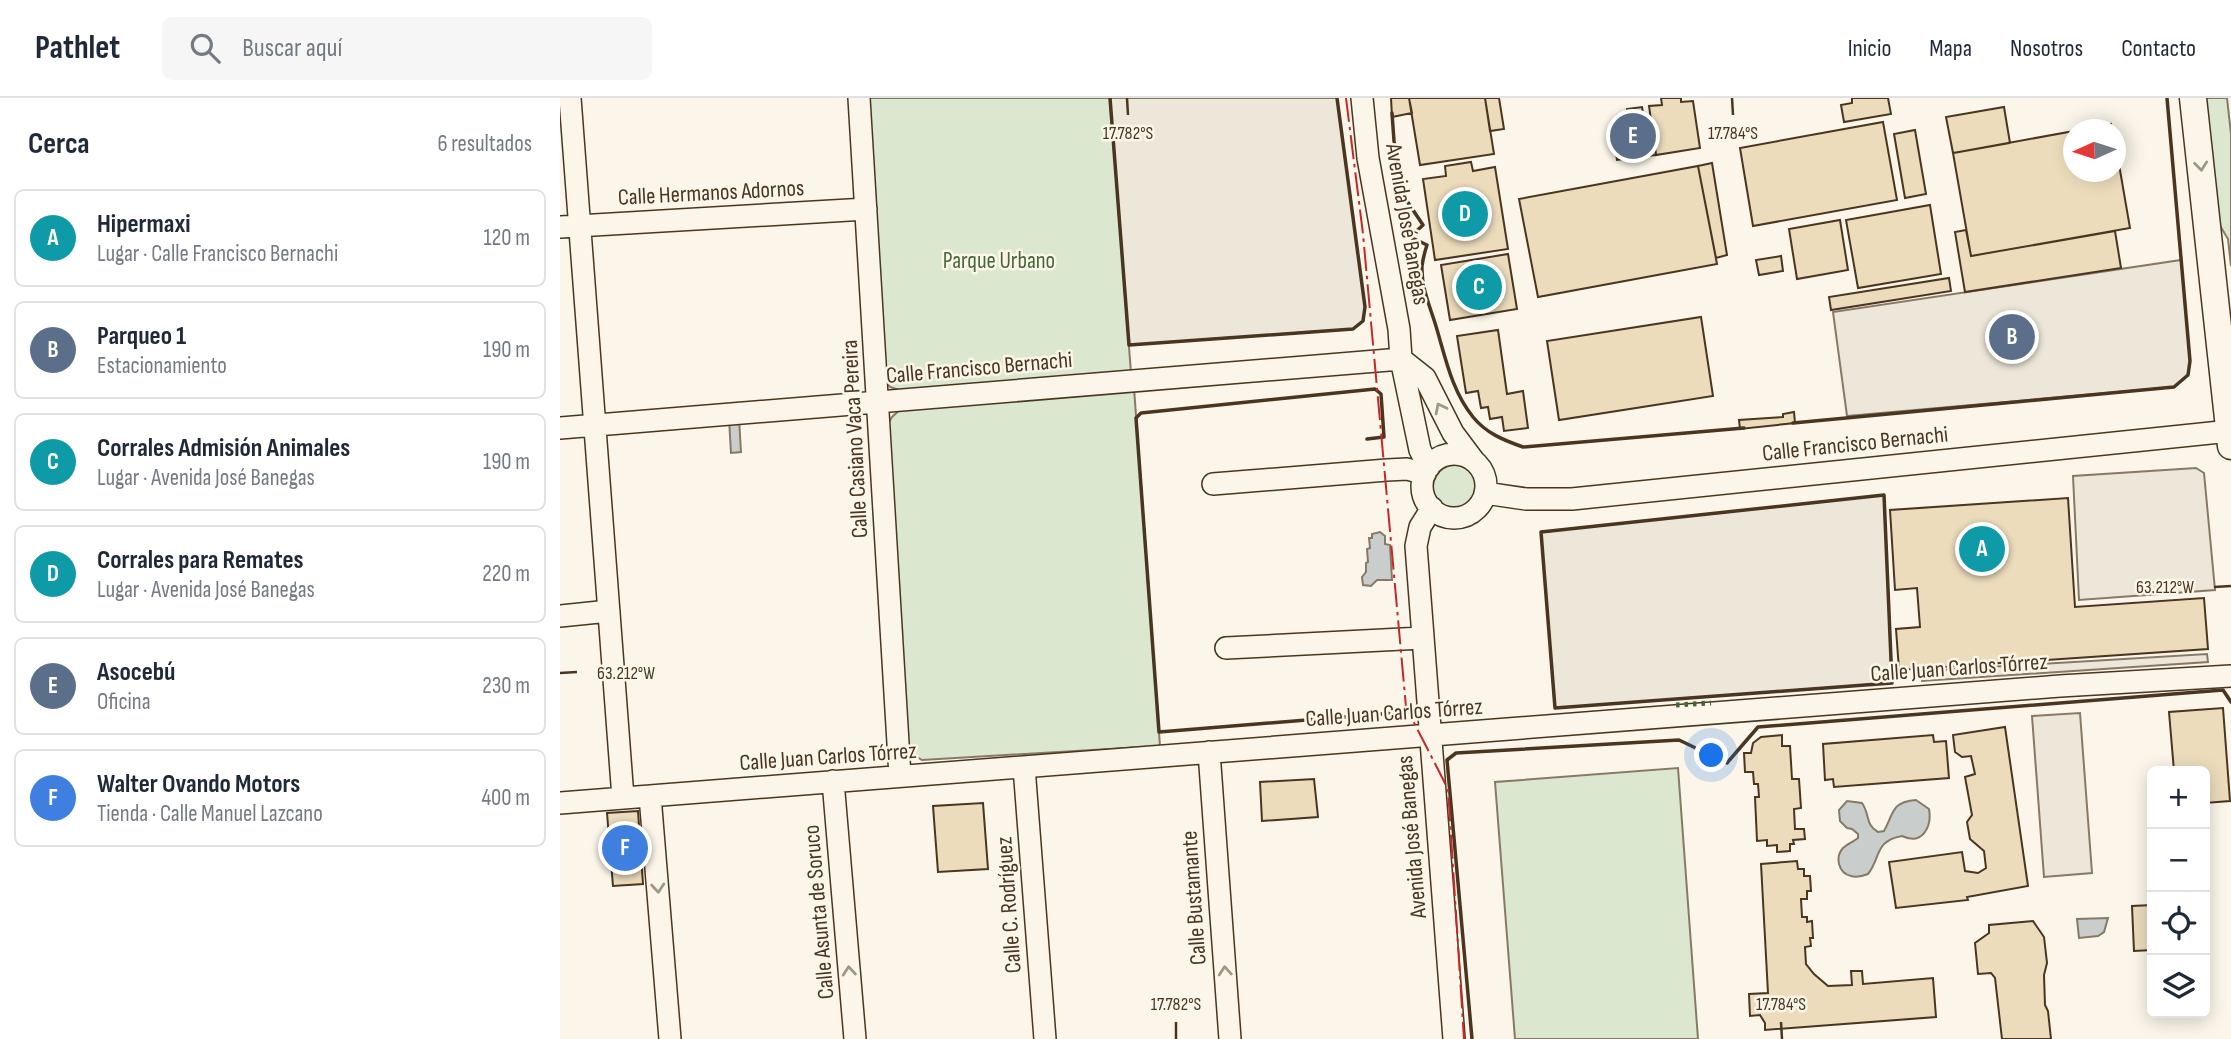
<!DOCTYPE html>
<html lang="es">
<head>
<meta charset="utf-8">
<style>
	:root { --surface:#fff; --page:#f6f6f7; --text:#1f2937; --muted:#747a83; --line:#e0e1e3; --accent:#7c3aed }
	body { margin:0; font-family:"Sofia Sans Condensed",sans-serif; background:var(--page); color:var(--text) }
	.controls { position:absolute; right:21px; bottom:21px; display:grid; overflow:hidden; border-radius:10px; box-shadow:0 4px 18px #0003 }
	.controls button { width:63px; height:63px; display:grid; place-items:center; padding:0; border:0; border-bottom:2px solid var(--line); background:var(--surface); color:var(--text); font:35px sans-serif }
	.compass { position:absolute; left:1503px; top:21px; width:63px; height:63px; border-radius:50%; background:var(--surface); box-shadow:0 4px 18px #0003; rotate:267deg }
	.you { position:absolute; left:1152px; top:658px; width:24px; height:24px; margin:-18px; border:5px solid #fff; border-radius:50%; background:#1a73e8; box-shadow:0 0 0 10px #1a73e833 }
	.badge { display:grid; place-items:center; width:46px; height:46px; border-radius:50%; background:var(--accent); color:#fff; font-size:23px; font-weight:700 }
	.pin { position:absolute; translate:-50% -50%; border:4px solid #fff; box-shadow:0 2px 7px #0006 }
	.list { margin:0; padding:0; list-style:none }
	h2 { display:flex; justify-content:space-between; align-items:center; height:91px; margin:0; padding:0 28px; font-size:30px }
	h2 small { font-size:23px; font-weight:400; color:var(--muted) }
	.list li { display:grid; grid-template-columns:46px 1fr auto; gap:21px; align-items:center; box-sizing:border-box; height:98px; margin:0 14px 14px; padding:0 14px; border:2px solid var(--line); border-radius:10px }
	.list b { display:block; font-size:26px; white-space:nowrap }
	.list p { margin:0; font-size:23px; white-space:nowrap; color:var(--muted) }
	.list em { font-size:23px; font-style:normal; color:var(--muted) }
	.icon { flex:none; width:38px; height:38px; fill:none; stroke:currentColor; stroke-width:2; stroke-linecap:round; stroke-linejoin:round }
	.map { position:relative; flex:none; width:1671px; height:941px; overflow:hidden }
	header { display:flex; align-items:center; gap:42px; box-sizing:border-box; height:98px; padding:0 35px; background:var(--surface); border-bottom:2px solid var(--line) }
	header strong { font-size:33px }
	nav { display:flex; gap:38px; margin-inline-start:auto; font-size:24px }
	.search { width:490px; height:63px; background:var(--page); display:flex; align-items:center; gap:18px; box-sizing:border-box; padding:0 24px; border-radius:10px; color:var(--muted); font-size:26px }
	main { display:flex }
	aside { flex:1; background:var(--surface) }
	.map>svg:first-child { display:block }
	.green { fill:#dce7d0; stroke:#887966; stroke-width:2 }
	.parking { fill:#ede7d9; stroke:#887966; stroke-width:2 }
	.water { fill:#c9cecd; stroke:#887966; stroke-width:2 }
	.building { fill:#ecdcbc; stroke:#4a3520; stroke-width:2 }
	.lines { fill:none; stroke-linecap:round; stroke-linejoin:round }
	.minor-casing { stroke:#4a3520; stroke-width:24 }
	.major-casing { stroke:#4a3520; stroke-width:29 }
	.minor { stroke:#fbf6e9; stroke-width:21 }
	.major { stroke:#fbf6e9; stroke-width:26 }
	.hedge { stroke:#436837; stroke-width:5; stroke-dasharray:3.5 5; stroke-linecap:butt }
	.wall { stroke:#4a3520; stroke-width:3.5 }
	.power { stroke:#c62828; stroke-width:2; stroke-dasharray:24 5 3.5 5; stroke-linecap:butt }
	.oneway { stroke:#a29684 }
	.ticks { fill:none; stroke:#4a3520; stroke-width:2.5 }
	.labels { text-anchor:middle; stroke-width:5; stroke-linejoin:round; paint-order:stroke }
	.street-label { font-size:23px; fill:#4a3520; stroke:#fbf6e9 }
	.park-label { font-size:23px; fill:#436837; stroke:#fbf6e9 }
	.ticks-label { font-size:18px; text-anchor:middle; fill:#4a3520; stroke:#fbf6e9; stroke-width:5; stroke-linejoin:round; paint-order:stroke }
</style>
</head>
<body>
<header>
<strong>Pathlet</strong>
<div class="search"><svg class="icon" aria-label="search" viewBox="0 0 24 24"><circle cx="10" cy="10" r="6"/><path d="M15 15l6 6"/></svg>Buscar aquí</div>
<nav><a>Inicio</a><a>Mapa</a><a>Nosotros</a><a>Contacto</a></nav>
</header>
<main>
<aside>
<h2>Cerca<small>6 resultados</small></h2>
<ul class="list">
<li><span class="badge" style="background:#0f9aa8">A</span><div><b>Hipermaxi</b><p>Lugar · Calle Francisco Bernachi</p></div><em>120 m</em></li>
<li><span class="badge" style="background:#5c6f8a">B</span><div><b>Parqueo 1</b><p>Estacionamiento</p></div><em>190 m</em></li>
<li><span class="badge" style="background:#0f9aa8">C</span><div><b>Corrales Admisión Animales</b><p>Lugar · Avenida José Banegas</p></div><em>190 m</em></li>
<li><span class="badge" style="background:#0f9aa8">D</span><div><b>Corrales para Remates</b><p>Lugar · Avenida José Banegas</p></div><em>220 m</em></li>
<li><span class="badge" style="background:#5c6f8a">E</span><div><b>Asocebú</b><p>Oficina</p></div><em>230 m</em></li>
<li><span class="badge" style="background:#3f7fe0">F</span><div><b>Walter Ovando Motors</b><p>Tienda · Calle Manuel Lazcano</p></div><em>400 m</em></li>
</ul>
</aside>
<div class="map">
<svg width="1671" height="941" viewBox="0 0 1671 941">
	<rect width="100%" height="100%" fill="#fbf6e9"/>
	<path class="green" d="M 305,0 L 550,0 L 571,275 L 342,293 L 330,289 L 324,280 Z
		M 1646,0 L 1667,0 L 1671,36 L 1671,168 L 1668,141 L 1659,126 Z
		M 574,290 L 600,648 L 362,662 L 354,657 L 346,643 L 324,332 L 332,319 L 342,310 Z
		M873 389a22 22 0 1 1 44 0a22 22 0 1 1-44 0Z
		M 1118,670 L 1138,941 L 955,941 L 935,684 Z"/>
	<path class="parking" d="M 550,0 L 777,0 L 805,209 L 803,223 L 793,231 L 569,247 Z
		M 1621,162 L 1630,263 L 1628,277 L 1614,289 L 1287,318 L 1273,214 Z
		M 1636,370 L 1644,375 L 1655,492 L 1519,502 L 1513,378 Z
		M 1324,397 L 1332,585 L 995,610 L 981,434 Z
		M 1647,556 L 1648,564 L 1362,583 L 1362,573 Z
		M 1520,615 L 1532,775 L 1484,779 L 1472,618 Z"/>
	<path class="water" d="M 179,320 L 181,354 L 171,355 L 169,321 Z
		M 820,434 L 825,438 L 825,446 L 830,447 L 832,482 L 817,482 L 811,488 L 803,487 L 802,479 L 806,474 L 806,465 L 808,464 L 807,451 L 810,450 L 809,440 L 812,440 L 812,436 Z
		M 1356,702 L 1369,711 C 1372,728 1363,748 1342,738 C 1314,743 1321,760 1308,776 C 1303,778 1297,780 1291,778 C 1278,775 1275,759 1283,750 C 1287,746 1293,744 1298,740 L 1298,736 L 1292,731 L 1287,730 L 1280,723 L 1279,712 L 1287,703 L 1302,705 C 1310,716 1305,727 1318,734 L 1324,733 C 1334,715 1331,704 1356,702 Z
		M 1548,820 L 1544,834 L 1538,838 L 1519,840 L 1517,821 Z"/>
	<path class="building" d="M 831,0 L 849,0 L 852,15 L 832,19 Z
		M 849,0 L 925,0 L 934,56 L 860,67 Z
		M 925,0 L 939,0 L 944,31 L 930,33 Z
		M 1101,0 L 1121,0 L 1121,4 L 1133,3 L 1140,50 L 1096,57 L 1089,8 L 1102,7 Z
		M 1328,0 L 1331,16 L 1284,24 L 1281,7 L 1292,5 L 1292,0 Z
		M 1082,9 L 1085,28 L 1092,27 L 1096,57 L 1057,62 L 1052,23 L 1068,20 L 1067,11 Z
		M 1444,9 L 1450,45 L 1393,55 L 1386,19 Z
		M 1323,24 L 1337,102 L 1193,128 L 1180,50 Z
		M 1551,26 L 1552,32 L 1523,32 Z
		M 1355,32 L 1366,96 L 1345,100 L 1334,36 Z
		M 1514,33 L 1514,74 L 1556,74 L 1556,49 L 1570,130 L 1411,158 L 1393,55 Z
		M 911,64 L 913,73 L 935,69 L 948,151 L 875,162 L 863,81 L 886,78 L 885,68 Z
		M 1152,65 L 1167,157 L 1156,160 L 1138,68 Z
		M 1138,68 L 1157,166 L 978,199 L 959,101 Z
		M 1370,107 L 1381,176 L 1298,190 L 1286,122 Z
		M 1280,122 L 1288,172 L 1237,181 L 1229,131 Z
		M 1406,132 L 1411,158 L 1555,133 L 1561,170 L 1405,194 L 1395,134 Z
		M 948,156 L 957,211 L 890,222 L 881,167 Z
		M 1221,158 L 1223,173 L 1199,177 L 1196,162 Z
		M 1389,180 L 1391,193 L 1271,212 L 1269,199 Z
		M 1141,219 L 1153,298 L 999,322 L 987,243 Z
		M 938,232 L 947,296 L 963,293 L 968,330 L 944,333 L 942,319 L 930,321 L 928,309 L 921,310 L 918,293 L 906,295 L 897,238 Z
		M 1234,314 L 1235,325 L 1180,331 L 1179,322 L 1223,319 L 1223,316 Z
		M 1508,400 L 1515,509 L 1644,500 L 1648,551 L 1339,572 L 1336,531 L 1360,529 L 1357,490 L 1335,492 L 1330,412 Z
		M 1663,610 L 1670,703 L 1645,705 L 1645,673 L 1614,673 L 1609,614 Z
		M 1445,629 L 1468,788 L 1407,799 L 1408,802 L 1336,810 L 1329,764 L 1402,754 L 1405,773 L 1418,775 L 1426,770 L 1424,753 L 1410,741 L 1407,724 L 1412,717 L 1405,679 L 1415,676 L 1411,658 L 1402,659 L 1395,654 L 1393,637 Z
		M 1222,637 L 1222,648 L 1230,648 L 1232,681 L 1239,681 L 1241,710 L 1234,711 L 1235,731 L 1244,731 L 1245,741 L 1233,742 L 1234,746 L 1230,746 L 1230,753 L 1217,754 L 1217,747 L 1207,748 L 1207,742 L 1197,743 L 1195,699 L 1199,699 L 1198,686 L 1194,686 L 1193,674 L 1185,674 L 1184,655 L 1191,655 L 1193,645 L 1201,639 Z
		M 1373,637 L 1374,644 L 1386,643 L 1389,680 L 1274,689 L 1273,681 L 1265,682 L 1263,646 Z
		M 754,681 L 758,719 L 702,723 L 700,684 Z
		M 423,705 L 428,771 L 378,774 L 373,708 Z
		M 78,713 L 83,786 L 53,788 L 47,715 Z
		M 1237,763 L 1238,771 L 1244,771 L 1244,778 L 1250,778 L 1251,793 L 1247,793 L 1247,801 L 1241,801 L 1242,819 L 1247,819 L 1247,824 L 1252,823 L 1253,840 L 1250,840 L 1251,848 L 1245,849 L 1246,866 L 1254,876 L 1268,888 L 1292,887 L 1291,873 L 1302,873 L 1303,886 L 1373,880 L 1376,919 L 1205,932 L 1205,925 L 1200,917 L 1190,918 L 1189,896 L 1208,895 L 1201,766 Z
		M 1592,807 L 1592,852 L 1574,853 L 1572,808 Z
		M 1473,823 L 1484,839 L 1487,865 L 1484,877 L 1485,907 L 1488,913 L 1491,941 L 1442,941 L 1435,880 L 1431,875 L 1418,876 L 1415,845 L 1429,835 L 1429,827 Z"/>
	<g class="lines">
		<g class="minor-casing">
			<path id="minor" d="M 10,0 L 63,700
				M 299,0 L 340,678
				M 802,0 L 808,60 L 839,231 L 841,261 L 860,352 L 869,369
				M 0,129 L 306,111
				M 841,261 L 865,280 L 893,335 L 914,363
				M 0,330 L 841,261
				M862 388a32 32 0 1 1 64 0a32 32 0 1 1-64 0Z
				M 653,386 L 827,372 L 847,371 L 865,376
				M 925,395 L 966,401 L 1012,401 L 1670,333
				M 872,410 L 860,429 L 856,448 L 894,941
				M 0,518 L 49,513
				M 666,550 L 862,540
				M 649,654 L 670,941
				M 464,669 L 485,941
				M 273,683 L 295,941
				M 90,698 L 110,941
				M 0,705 L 1500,588 L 1671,578"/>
		</g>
		<g class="major-casing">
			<path id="major" d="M 1633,0 L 1671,348"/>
		</g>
		<use href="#minor" class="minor"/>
		<use href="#major" class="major"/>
		<path class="hedge" d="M 1116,607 L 1151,605"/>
		<path class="wall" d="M 550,0 L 569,247 L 793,231 L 803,223 L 805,209 L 777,0
			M 832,15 L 834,43 L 845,100 L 863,127 L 850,139 L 867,147 C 865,153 863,161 862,168 C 861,188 869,206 875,225 C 885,257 891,292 913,319 C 926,335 943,342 963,349 L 1184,330
			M 1233,325 L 1614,289 L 1628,277 L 1630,263 L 1607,0
			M 807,341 L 824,339 L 821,296 L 815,291 L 581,315 L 576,320 L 599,634 L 845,614 L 849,608
			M 1324,397 L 1332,585 L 995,610 L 981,434 Z
			M 912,941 L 887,662 L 896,655 L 1119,642 L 1167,665 L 1198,629 L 1663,592 L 1671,604"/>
		<path class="power" d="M 786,0 L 803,136 L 846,609 L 888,691 L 904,941"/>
	</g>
	<defs><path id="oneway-chevron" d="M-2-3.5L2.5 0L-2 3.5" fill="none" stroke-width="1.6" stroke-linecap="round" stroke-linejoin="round" transform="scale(1.75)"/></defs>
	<g class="oneway">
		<use href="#oneway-chevron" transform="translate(1641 68) rotate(84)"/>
		<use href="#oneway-chevron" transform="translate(880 310) rotate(-117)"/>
		<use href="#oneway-chevron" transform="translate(98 790) rotate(85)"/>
		<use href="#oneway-chevron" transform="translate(289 873) rotate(-95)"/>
		<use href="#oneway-chevron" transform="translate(665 873) rotate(-94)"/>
	</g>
	<path class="ticks" d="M 567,0 L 568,17M 1172,0 L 1173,17M 1654,489 L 1671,488M 0,575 L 17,574M 616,924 L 616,941M 1221,924 L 1222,941"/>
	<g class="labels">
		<g class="street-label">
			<text transform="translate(151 94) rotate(-3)" y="8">Calle Hermanos Adornos</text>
			<text transform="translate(848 126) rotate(80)" y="8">Avenida José Banegas</text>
			<text transform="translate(419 269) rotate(-5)" y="8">Calle Francisco Bernachi</text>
			<text transform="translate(294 341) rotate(-93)" y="8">Calle Casiano Vaca Pereira</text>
			<text transform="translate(1295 345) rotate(-6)" y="8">Calle Francisco Bernachi</text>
			<text transform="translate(1399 569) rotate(-4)" y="8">Calle Juan Carlos Tórrez</text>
			<text transform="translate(834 614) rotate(-4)" y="8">Calle Juan Carlos Tórrez</text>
			<text transform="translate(268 658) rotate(-4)" y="8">Calle Juan Carlos Tórrez</text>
			<text transform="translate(851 739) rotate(-95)" y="8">Avenida José Banegas</text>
			<text transform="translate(633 800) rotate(-94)" y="8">Calle Bustamante</text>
			<text transform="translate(448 807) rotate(-94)" y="8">Calle C. Rodríguez</text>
			<text transform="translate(258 814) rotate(-95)" y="8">Calle Asunta de Soruco</text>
		</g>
		<g class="park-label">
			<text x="439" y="170">Parque Urbano</text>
		</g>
	</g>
	<g class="ticks-label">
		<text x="568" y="41">17.782°S</text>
		<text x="1173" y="41">17.784°S</text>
		<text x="1605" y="495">63.212°W</text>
		<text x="66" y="581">63.212°W</text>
		<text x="616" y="912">17.782°S</text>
		<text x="1221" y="912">17.784°S</text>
	</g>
</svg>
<div class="controls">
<button>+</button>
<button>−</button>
<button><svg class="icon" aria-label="locate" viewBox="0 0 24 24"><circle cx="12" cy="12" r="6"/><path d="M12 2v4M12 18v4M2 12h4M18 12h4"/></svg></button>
<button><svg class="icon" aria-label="layers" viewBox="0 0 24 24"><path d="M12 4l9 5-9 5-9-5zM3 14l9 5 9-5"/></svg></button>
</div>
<svg class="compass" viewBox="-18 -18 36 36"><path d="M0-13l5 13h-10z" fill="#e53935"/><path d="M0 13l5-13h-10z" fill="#747a83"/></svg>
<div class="you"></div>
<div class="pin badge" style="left:1422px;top:451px;background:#0f9aa8">A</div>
<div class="pin badge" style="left:1452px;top:239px;background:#5c6f8a">B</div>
<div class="pin badge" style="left:919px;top:189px;background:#0f9aa8">C</div>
<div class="pin badge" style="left:905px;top:116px;background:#0f9aa8">D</div>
<div class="pin badge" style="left:1073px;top:38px;background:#5c6f8a">E</div>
<div class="pin badge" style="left:65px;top:750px;background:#3f7fe0">F</div>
</div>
</main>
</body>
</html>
